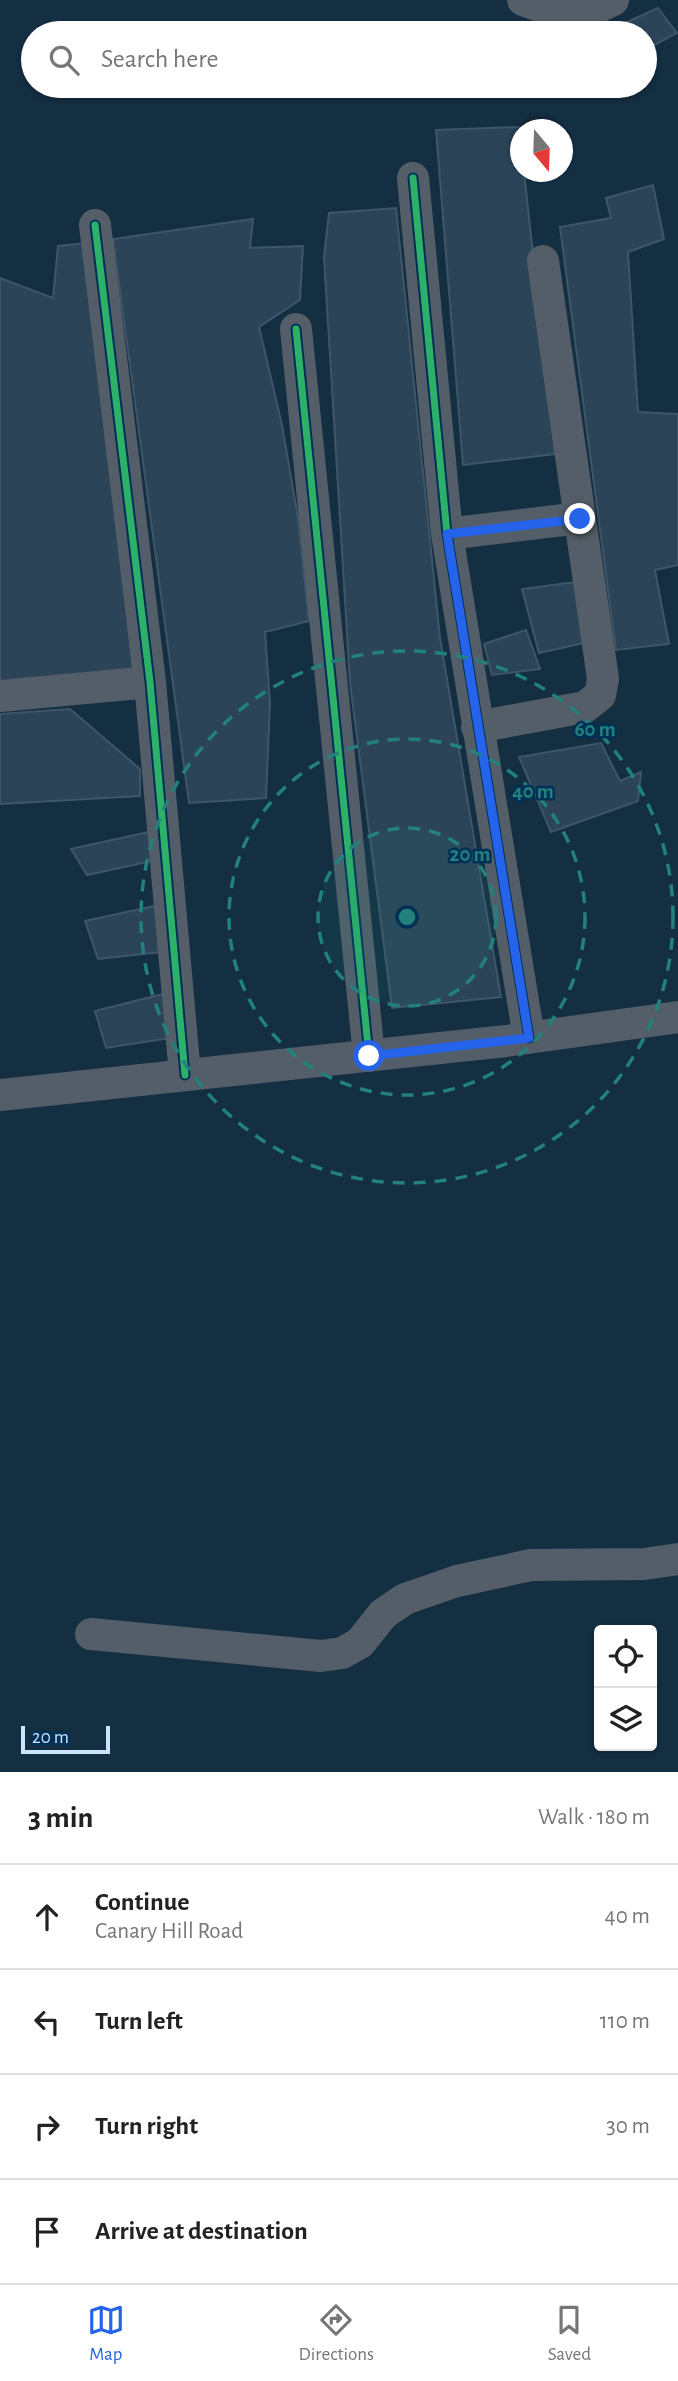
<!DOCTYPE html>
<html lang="en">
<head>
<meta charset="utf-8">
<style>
	:root { --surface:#fff; --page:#f2f2f2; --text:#222; --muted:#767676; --line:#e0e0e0; --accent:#2563eb }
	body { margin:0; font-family:"Alegreya Sans",sans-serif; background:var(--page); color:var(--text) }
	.controls { position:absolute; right:21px; bottom:21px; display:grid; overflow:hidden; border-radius:7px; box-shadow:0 2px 5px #0004 }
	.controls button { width:63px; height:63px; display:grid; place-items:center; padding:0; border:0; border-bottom:2px solid var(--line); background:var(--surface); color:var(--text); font:35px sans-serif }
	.compass { position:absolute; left:510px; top:119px; width:63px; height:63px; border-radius:50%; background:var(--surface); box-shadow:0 2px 5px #0004; rotate:161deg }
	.scale { position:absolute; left:21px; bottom:18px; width:89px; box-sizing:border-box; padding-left:7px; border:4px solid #cce4fd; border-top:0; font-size:19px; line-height:24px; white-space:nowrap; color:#cce4fd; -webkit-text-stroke:5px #003056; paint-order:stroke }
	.stop { position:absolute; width:21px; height:21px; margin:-16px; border:5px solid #2563eb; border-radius:50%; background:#fff }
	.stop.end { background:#2563eb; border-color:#fff; box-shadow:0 2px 7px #0008 }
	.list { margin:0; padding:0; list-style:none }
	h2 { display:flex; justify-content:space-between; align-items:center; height:91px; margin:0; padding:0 28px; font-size:30px }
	h2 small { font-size:23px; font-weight:400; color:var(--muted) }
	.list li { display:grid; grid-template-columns:46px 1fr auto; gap:21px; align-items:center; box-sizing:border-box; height:105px; padding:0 28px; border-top:2px solid var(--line) }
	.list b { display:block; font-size:26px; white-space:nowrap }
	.list p { margin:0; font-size:23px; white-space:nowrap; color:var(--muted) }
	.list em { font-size:23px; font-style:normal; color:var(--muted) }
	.icon { flex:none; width:38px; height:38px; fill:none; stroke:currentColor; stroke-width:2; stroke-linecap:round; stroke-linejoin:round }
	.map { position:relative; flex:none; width:678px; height:1772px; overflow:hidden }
	.search { position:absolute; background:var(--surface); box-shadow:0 2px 5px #0004; left:21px; right:21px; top:21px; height:77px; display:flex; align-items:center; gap:18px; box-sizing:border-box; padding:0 24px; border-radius:38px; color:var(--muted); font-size:26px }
	.sheet { height:511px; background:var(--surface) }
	nav { display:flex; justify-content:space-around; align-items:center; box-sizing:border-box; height:98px; border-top:2px solid var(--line); background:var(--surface); font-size:19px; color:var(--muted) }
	nav a { display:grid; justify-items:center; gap:4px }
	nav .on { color:var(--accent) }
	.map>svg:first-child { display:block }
	.building { fill:#2c4457; stroke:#3f5669; stroke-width:2 }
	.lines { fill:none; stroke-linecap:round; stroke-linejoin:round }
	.street { stroke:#545e68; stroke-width:32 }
	.cycleway-casing { stroke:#003056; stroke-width:11 }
	.cycleway { stroke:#2db169; stroke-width:7 }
	.route { stroke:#2563eb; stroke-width:9 }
	.ring { fill:none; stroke:#22817c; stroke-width:3.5; stroke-dasharray:12 9 }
	.centre { fill:#22817c; stroke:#003056; stroke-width:3.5 }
	.ring-label { font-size:21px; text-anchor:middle; font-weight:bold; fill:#22817c; stroke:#003056; stroke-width:5; stroke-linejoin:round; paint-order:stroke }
</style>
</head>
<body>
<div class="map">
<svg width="678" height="1772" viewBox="0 0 678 1772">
	<rect width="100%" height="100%" fill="#142e42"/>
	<path class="building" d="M 658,8 L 677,33 L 645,50 L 645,33 L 603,33 Z
		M 519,127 L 520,172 L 524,172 L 555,454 L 463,465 L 436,130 Z
		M 653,185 L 664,239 L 628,252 L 638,412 L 678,414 L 678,565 L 655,570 L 669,644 L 616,650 L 560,227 L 611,218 L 606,198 Z
		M 396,208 L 440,638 L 501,997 L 392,1008 L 350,683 L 324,257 L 329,213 Z
		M 253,219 L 250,248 L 303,246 L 300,300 L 259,327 L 282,425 L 298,518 L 309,621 L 265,632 L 270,703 L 266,798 L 189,803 L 113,239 Z
		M 87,243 L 133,671 L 0,685 L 0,278 L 53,298 L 58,246 Z
		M 575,582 L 584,643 L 539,653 L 522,589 Z
		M 526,630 L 540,669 L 492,675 L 484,644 Z
		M 70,709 L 140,769 L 140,796 L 0,804 L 0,714 Z
		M 601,743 L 620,781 L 641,772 L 638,801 L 551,832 L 519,757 Z
		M 153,831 L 152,861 L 87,875 L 71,849 Z
		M 159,905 L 161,952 L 98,959 L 85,921 Z
		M 163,994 L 171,1038 L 106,1048 L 95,1011 Z"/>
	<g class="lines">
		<path class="street" d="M 523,0 C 557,13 579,19 613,0
			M 413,178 L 447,534 L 529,1038
			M 95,225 L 150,682 L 185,1075
			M 296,329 L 369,1056
			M 447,534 L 580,518
			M 0,696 L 150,682
			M 477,727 L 585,707 L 600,695 L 603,679 L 543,261
			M 0,1095 L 506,1041 L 678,1017
			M 91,1634 L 321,1656 L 342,1653 L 360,1643 L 383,1614 L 405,1599 L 457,1581 L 531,1565 L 644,1564 L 678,1559"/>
		<g class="cycleway-casing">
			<path id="cycleway" d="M 413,178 L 447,534 L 529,1038
				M 95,225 L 150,682 L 185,1075
				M 296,329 L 369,1056"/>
		</g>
		<use href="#cycleway" class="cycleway"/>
	</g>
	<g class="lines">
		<path class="route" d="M 369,1056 L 529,1038 L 447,534 L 580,519"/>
	</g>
	<circle cx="407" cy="917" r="89" fill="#22817c" fill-opacity=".12"/>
	<g class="ring">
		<circle cx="407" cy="917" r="89"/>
		<circle cx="407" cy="917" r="178"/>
		<circle cx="407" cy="917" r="266"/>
	</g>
	<circle cx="407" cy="917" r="10" class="centre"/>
	<g class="ring-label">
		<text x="595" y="736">60 m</text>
		<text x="533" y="798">40 m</text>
		<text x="470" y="861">20 m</text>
	</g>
</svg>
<div class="controls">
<button><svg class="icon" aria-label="locate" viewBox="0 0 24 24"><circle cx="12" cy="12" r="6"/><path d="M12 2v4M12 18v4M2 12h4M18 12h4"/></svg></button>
<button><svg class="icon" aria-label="layers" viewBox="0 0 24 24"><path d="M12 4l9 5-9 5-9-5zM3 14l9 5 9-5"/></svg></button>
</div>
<svg class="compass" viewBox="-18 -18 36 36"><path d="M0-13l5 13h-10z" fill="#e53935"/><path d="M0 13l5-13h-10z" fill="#767676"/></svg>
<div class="scale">20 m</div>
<div class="stop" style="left:369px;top:1056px"></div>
<div class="stop end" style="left:580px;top:519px"></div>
<div class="search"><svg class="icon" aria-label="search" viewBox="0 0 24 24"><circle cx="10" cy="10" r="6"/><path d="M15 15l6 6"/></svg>Search here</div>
</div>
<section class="sheet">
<h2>3 min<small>Walk · 180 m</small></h2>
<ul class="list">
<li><svg class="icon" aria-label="ahead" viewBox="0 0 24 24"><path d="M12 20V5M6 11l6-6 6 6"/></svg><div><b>Continue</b><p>Canary Hill Road</p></div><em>40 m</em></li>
<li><svg class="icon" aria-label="left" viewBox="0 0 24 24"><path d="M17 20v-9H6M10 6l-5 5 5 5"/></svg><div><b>Turn left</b></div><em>110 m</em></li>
<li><svg class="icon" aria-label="right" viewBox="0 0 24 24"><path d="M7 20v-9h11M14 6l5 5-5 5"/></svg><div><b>Turn right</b></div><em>30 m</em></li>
<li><svg class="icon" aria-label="arrive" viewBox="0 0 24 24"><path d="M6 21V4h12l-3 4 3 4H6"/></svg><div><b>Arrive at destination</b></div></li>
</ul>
</section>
<nav>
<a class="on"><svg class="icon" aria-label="map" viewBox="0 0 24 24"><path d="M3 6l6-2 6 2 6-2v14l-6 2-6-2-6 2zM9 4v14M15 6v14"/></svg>Map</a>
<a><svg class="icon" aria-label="directions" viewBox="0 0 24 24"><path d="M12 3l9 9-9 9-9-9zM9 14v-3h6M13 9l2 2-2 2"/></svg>Directions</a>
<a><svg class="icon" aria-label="saved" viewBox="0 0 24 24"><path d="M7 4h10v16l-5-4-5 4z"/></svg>Saved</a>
</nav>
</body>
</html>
